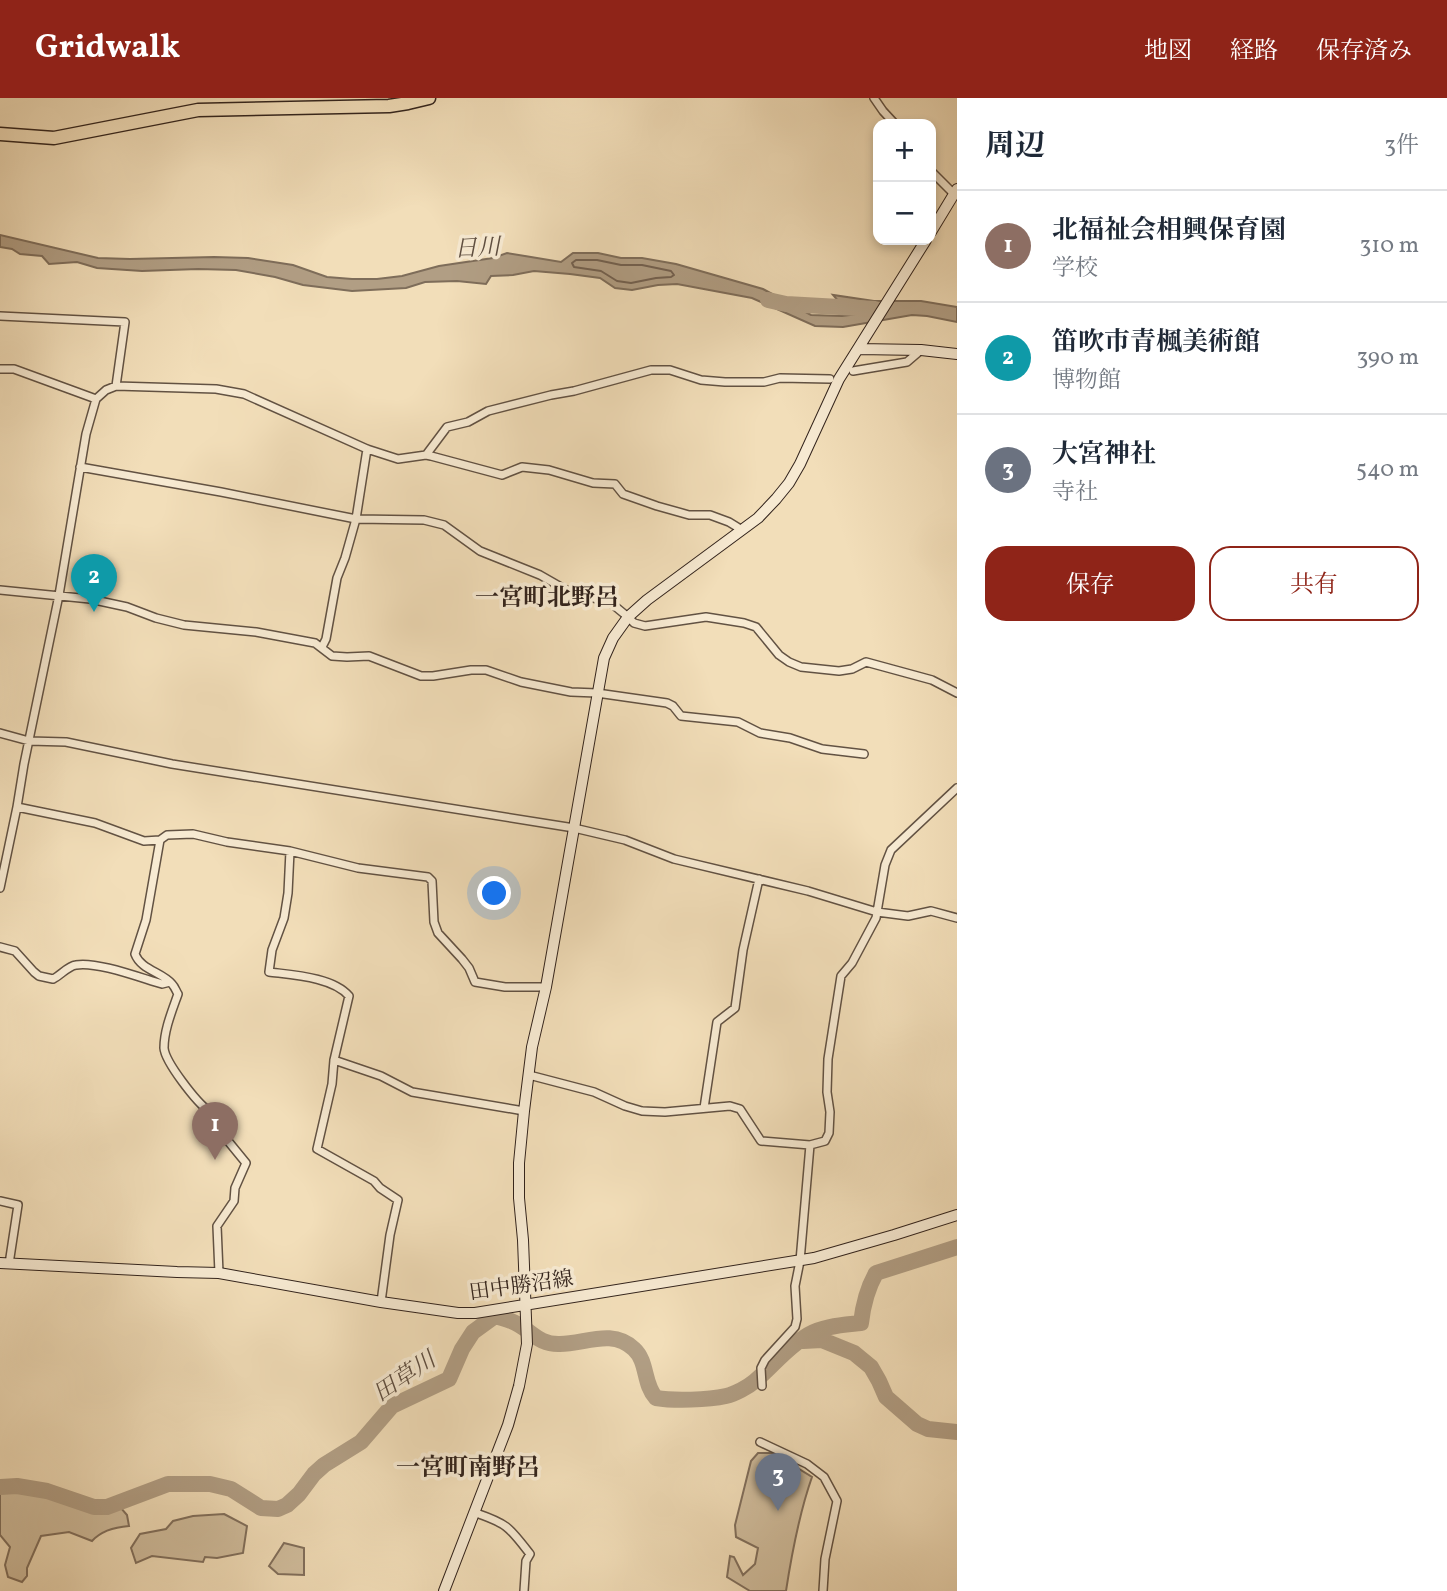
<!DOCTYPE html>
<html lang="ja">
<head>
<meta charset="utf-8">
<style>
	:root { --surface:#fff; --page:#f6f6f7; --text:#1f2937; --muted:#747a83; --line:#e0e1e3; --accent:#8f2418 }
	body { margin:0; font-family:Vollkorn,"Noto Serif JP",serif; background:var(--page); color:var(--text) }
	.controls { position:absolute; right:21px; top:21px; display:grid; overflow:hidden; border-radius:14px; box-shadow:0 4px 10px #0003 }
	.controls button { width:63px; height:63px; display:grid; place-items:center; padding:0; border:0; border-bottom:2px solid var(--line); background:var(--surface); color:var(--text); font:35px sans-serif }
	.you { position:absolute; left:495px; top:796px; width:24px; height:24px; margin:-18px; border:5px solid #fff; border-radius:50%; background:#1a73e8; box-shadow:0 0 0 10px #1a73e833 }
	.badge { display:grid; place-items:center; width:46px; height:46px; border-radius:50%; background:var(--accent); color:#fff; font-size:23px; font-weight:700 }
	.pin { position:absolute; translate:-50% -58px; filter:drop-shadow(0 2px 4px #0008) }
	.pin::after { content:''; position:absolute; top:37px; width:24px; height:21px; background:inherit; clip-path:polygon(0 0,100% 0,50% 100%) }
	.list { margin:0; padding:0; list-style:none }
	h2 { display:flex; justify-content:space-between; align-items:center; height:91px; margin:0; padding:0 28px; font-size:30px }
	h2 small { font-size:23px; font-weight:400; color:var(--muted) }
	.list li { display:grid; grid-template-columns:46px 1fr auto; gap:21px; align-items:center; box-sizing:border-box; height:112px; padding:0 28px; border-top:2px solid var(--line) }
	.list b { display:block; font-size:26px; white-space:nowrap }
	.list p { margin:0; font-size:23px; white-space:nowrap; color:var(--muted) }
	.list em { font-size:23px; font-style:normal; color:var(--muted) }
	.actions { display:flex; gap:14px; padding:21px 28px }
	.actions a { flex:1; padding:16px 0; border:2px solid var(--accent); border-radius:21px; text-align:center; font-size:24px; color:var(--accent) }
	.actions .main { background:var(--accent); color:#fff }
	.map { position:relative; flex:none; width:957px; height:1493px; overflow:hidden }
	header { display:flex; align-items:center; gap:42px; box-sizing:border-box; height:98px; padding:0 35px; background:var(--accent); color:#fff }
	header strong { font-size:33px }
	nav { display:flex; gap:38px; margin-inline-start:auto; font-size:24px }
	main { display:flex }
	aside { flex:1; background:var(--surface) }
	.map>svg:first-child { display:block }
	.green { fill:#d1be9e; stroke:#82705d; stroke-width:2 }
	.water { fill:#b19e84; stroke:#7e6d5a; stroke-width:2 }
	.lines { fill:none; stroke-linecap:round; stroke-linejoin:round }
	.shore { stroke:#726050; stroke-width:2 }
	.river { stroke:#b19e84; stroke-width:16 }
	.street-casing { stroke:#625243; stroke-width:10 }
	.secondary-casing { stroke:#32231c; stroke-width:12 }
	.highway-casing { stroke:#32231c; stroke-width:15 }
	.street { stroke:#f7ead2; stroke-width:7 }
	.secondary { stroke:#f7ead2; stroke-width:10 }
	.highway { stroke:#f2deb9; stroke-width:12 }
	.labels { text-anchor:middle; stroke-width:7; stroke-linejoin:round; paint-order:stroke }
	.street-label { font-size:21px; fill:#32231c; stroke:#f7ead2 }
	.water-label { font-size:23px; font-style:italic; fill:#5e4e40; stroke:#f7ead2 }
	.quarter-label { font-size:24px; font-weight:bold; fill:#32231c; stroke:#f7ead2 }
</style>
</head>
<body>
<header>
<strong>Gridwalk</strong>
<nav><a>地図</a><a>経路</a><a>保存済み</a></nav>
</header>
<main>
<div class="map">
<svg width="957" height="1493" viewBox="0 0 957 1493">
	<rect width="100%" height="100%" fill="#f2deb9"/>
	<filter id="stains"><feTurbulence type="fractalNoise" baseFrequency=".00286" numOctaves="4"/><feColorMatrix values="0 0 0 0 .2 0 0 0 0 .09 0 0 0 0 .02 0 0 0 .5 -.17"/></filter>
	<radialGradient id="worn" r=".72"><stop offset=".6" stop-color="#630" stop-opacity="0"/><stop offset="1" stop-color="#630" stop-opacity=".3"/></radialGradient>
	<path class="green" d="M 758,1355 L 773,1355 L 812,1379 C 799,1416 792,1454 786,1493 L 750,1493 L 727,1479 L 730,1458 L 734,1459 L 743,1477 L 755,1466 L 758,1450 L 736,1439 L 735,1427 L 751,1363 Z
		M 15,1392 L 47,1397 L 101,1415 L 121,1410 L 127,1417 L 129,1428 C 116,1429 101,1433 92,1443 L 69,1434 L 41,1438 L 27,1470 L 27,1478 L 22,1484 L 8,1479 L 5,1467 L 10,1449 L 0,1437 L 0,1394 Z
		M 224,1416 L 247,1428 L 243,1455 L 217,1460 L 205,1459 L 203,1464 L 152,1458 L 136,1465 L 131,1450 L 140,1436 L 166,1431 L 173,1423 L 193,1418 Z
		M 284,1445 L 304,1450 L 304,1477 L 278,1476 L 269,1468 Z"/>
	<path class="water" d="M 0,137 L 98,160 L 130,161 L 214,159 L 248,160 L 293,167 L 327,179 L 352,181 L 377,181 L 402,178 L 439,168 L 493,160 L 507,155 L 561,164 L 573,155 L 598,155 L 621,160 L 642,160 L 676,166 L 763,191 L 811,217 L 842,218 L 866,215 L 839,204 L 833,197 L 874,203 L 921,203 L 957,209 L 957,224 L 927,218 L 912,217 L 843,229 L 815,228 L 752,200 L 677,186 L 658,187 L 632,192 L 615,190 L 600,180 L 570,176 L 534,173 L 513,177 L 491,178 L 486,186 L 457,183 L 425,184 L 406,190 L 352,193 L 303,187 L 275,179 L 236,172 L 198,171 L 142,173 L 97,170 L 77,164 L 49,166 L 42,158 L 20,156 L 12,151 L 0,149 Z"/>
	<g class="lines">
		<path class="shore" d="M 576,162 L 597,162 L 621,167 L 642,167 L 671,173 L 674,177 L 671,179 L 656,180 L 631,185 L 617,183 L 601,173 L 574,169 L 572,165 Z"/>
		<path class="river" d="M 768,202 L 786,206 L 875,211
			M 803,1243 L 822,1242 L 854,1255 L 871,1269 L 879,1283 L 886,1299 L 917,1326 L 928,1331 L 957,1334
			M 0,1389 L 17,1388 L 47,1393 L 94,1409 L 107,1409 L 168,1386 L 210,1386 L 231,1391 L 261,1410 L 278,1411 L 287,1407 L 299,1396 L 314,1376 L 324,1367 L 361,1344 L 392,1308 L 449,1281 L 462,1251 L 473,1234 L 495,1218 C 501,1220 506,1221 511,1223 C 530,1230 537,1247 560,1246 C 585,1246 612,1230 634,1251 C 648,1264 643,1286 656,1300 C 674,1303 708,1302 726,1298 C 735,1296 748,1289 755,1283 C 773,1268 787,1249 808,1237 C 823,1228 844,1227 861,1225 C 863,1207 867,1191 876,1175 L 957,1149"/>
		<g class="street-casing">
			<path id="street" d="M 874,0 L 883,13 L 895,26
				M 931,73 L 954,96
				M 0,218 L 125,224 L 116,288
				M 0,271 L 14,271 L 96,301
				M 853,273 L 907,264 L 921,252
				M 426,357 L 447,329 L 468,324 L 488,313 L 551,297 L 574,293 L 651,272 L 670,272 L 701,282 L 725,284 L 764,284 L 780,280 L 830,281
				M 80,369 L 221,394 L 356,421 L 424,422 L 444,427 L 480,453 L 540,477 L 568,493 L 611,505 L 628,519 L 634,525 L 645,528 L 706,519 L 744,525 L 756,529 L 779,557 L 789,564 L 801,569 L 839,573 L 852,571 L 866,564 L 932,582 L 957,595
				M 0,492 L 90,501 L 127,509 L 156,520 L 184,527 L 256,534 L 315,545 L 332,558 L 347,559 L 369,558 L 421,578 L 433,578 L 471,572 L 486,572 L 521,584 L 571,594 L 597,595 L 667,605 L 673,608 L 681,618 L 738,624 L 760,635 L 790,640 L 822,651 L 864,656
				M 322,549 L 326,541 L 337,480 L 345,460 L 356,421 L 367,351
				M 0,635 L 29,643 L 66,644 L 172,666 L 574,730 L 625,742 L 674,761 L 808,793 L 877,814 L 908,818 L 931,813 L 957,820
				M 17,709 L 95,725 L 144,743 L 160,742 L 167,737 L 193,736 L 227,744 L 290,753 L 358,770 L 428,779 L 432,783 L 434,824 L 438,835 L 462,861 L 469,870 L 475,884 L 505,889 L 546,889
				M 160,742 L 146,822 L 135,856 C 141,872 162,874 172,886 C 175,889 176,893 178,896 C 172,913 164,932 164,950 C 165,964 197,1005 209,1013 C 213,1017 218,1019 223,1022 L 228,1043 L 246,1065 L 235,1090 L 234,1103 L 217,1128 L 219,1175
				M 290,753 L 288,795 L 284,820 L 272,852 L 269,874 C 293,877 333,879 349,898 L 334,962 L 332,986 L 317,1051 L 374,1083 L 380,1090 L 398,1102 L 390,1137 L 381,1204
				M 0,790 L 17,709 L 24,666 L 59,497 L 86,336 L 96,301 L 106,292 L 116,288 L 216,291 L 244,296 L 367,351 L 398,361 L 426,357 L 431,358 L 502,377 L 522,369 L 549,372 L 593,385 L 615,386 L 623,396 L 657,408 L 689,417 L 710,417 L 729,424 L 742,432
				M 0,849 L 15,853 L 34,874 L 39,878 L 53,881 C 61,877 68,868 76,867 C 96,863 141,880 162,886 L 170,884
				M 334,962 L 381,978 L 412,994 L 524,1013
				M 529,977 L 594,994 L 625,1008 L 642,1013 L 665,1014 L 730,1008 L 740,1011 L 761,1043 L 810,1047
				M 704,1010 L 717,924 L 735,910 L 743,852 L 759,781
				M 0,1103 L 18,1107 L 9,1166
				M 762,1288 L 761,1270 L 765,1262 L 795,1229 L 797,1221 L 795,1188 L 800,1163 L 810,1047 L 825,1043 L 829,1035 L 830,1014 L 827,994 L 828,961 L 841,878 L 852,865 L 876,820 L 885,767 L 891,752 L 957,690
				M 760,1344 L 807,1366 L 824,1379 L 837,1403 L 825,1461 L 823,1493
				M 476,1415 C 508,1426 509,1429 530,1456 L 526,1463 L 524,1493"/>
		</g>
		<g class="secondary-casing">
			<path id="secondary" d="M 931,134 L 957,91
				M 858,251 L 921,252 L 957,256
				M 0,1165 L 177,1174 L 219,1175 L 381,1204 L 458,1215 L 475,1215 L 814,1160 L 894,1137 L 957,1117
				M 444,1493 L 508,1327 L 519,1288 L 527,1246 L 523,1142 L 519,1100 L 519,1065 L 524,1013 L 532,949 L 546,889 L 604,560 L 613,540 L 628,519 L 647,502 L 758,420 L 776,401 L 789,385 L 800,366 L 839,281 L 926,142"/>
		</g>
		<g class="highway-casing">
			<path id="highway" d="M 0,36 L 54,40 L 198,12 L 389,8 L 408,5 L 429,0"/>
		</g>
		<use href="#street" class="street"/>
		<use href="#secondary" class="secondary"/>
		<use href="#highway" class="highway"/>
	</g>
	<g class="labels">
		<g class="street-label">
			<text transform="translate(521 1187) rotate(-8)" y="7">田中勝沼線</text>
		</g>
		<g class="water-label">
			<text transform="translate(477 149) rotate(-3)" y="8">日川</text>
			<text transform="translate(404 1278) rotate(-34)" y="8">田草川</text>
		</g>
		<g class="quarter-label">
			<text x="547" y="507">一宮町北野呂</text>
			<text x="468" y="1377">一宮町南野呂</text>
		</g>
	</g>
	<rect width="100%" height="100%" filter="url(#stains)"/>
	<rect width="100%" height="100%" fill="url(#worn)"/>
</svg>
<div class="controls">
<button>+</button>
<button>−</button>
</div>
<div class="you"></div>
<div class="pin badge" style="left:215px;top:1062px;background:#8d6e63">1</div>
<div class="pin badge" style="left:94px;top:514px;background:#0f9aa8">2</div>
<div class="pin badge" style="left:778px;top:1413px;background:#6b7280">3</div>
</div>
<aside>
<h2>周辺<small>3件</small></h2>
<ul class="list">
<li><span class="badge" style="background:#8d6e63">1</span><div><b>北福祉会相興保育園</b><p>学校</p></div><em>310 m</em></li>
<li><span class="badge" style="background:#0f9aa8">2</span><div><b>笛吹市青楓美術館</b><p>博物館</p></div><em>390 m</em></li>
<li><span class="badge" style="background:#6b7280">3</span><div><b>大宮神社</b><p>寺社</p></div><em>540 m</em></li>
</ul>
<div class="actions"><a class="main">保存</a><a>共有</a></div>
</aside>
</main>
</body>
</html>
